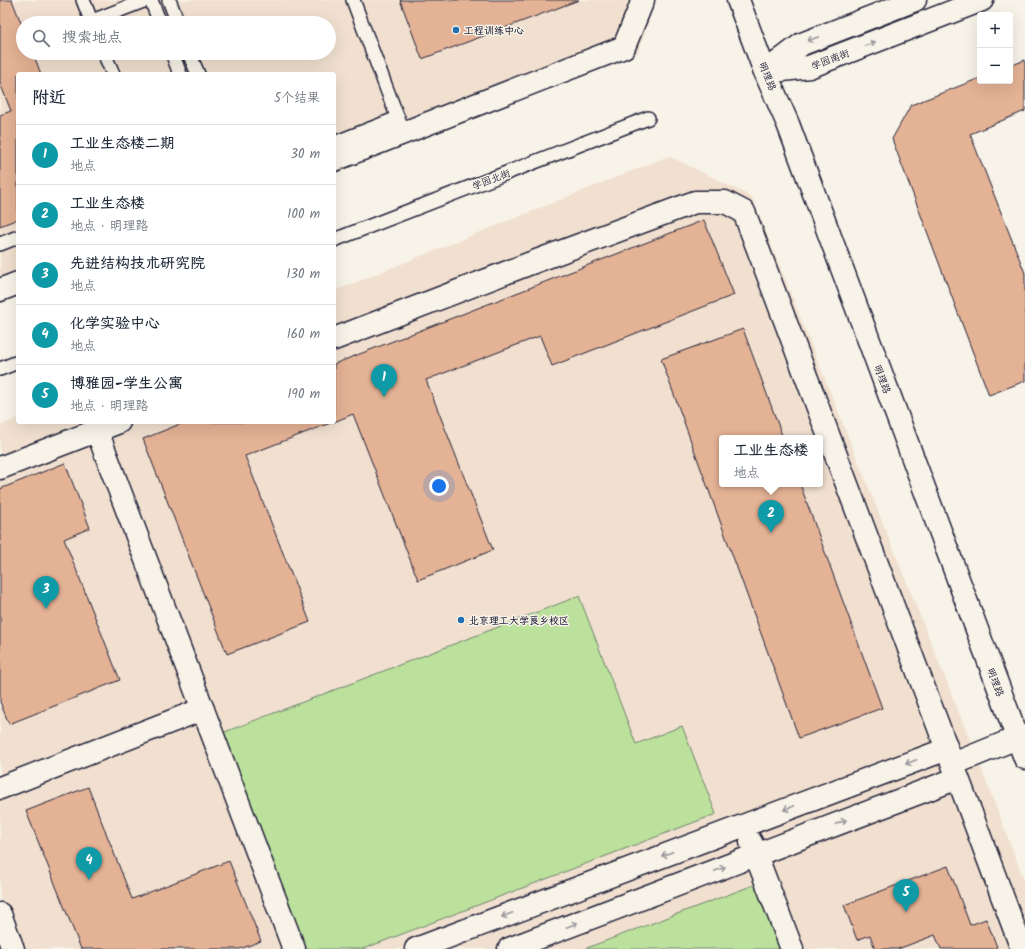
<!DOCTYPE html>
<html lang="zh">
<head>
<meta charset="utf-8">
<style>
	:root { --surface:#fff; --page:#f6f6f7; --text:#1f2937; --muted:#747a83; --line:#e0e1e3; --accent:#0f766e }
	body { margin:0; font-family:Kalam,"LXGW WenKai TC",sans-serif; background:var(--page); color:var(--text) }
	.controls { position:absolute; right:12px; top:12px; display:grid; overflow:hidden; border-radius:4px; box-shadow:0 4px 16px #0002 }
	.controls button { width:36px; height:36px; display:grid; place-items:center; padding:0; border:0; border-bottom:1px solid var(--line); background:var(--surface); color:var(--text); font:20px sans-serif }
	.you { position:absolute; left:439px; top:486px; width:14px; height:14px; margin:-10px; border:3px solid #fff; border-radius:50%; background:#1a73e8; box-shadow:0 0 0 6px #1a73e833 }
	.badge { display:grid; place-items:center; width:26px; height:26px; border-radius:50%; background:var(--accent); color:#fff; font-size:13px; font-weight:700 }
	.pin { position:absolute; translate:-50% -33px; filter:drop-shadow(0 1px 2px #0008) }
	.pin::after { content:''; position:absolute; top:21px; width:14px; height:12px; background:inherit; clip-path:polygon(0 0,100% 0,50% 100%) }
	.popup { position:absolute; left:719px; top:435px; width:104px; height:52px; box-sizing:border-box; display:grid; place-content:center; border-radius:4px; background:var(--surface); filter:drop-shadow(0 1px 3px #0005); font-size:13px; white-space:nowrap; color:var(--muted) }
	.popup b { font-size:15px; color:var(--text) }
	.popup::after { content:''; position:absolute; left:50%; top:100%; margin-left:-8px; border:8px solid transparent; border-top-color:var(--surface) }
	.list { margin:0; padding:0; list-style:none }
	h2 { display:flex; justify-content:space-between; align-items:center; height:52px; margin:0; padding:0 16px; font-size:17px }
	h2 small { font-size:13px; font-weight:400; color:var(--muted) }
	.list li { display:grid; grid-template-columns:26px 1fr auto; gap:12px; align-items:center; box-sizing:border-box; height:60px; padding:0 16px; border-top:1px solid var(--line) }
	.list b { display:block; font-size:15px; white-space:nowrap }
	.list p { margin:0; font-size:13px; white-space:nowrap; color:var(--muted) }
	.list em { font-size:13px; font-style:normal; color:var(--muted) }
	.icon { flex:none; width:22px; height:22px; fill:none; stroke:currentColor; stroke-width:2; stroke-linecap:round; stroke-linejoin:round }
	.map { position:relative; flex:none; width:1025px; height:949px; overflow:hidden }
	.search { position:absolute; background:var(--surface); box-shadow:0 4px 16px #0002; left:16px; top:16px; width:320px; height:44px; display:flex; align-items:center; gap:10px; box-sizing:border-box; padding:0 14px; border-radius:22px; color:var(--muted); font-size:15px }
	.panel { position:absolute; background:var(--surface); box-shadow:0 4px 16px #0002; left:16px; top:72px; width:320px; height:352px; border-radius:4px }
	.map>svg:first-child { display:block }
	.built { fill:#f1e0cf; fill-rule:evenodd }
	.green { fill:#bbe19c; stroke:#6e826c }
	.building { fill:#e4b295; stroke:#22223b }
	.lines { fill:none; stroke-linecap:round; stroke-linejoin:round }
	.lane-casing { stroke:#22223b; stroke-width:16 }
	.street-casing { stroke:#22223b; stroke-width:25 }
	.secondary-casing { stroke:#22223b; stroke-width:25 }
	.lane { stroke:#f7f3e8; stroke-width:13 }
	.street { stroke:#f7f3e8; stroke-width:22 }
	.secondary { stroke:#f7f3e8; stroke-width:22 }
	.oneway { stroke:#97959a }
	.poi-dot { fill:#1f6fb2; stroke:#f7f3e8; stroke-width:1.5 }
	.labels { text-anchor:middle; stroke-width:3; stroke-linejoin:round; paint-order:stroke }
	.poi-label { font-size:10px; font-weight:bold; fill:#22223b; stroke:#f7f3e8; text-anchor:start }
	.street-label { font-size:10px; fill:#22223b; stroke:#f7f3e8 }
</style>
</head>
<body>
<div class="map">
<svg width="1025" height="949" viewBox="0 0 1025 949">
	<rect width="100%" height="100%" fill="#f7f3e8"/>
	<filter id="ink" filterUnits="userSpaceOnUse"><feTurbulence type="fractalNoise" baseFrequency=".025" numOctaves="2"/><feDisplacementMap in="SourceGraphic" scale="8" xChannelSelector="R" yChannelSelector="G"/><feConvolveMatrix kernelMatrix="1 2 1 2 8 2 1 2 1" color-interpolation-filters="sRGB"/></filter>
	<g filter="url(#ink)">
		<path class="built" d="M 0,0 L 656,0 L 638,53 L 334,172 L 334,74 L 18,74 L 18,297 L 0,304 ZM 23,23 L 329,23 L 329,53 L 23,53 Z
			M 669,156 L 752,197 L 976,755 L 1025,882 L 1025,949 L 0,949 L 0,426 L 18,418 L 18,422 L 334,422 L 334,291 ZM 722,438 L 820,438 L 820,484 L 722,484 Z"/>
		<path class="green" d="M 579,596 L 636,744 L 682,726 L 716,814 L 363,949 L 305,949 L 222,733 Z
			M 759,883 L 784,949 L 584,949 Z"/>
		<path class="building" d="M 0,0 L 12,0 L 23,28 L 23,53 L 33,53 L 41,74 L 18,74 L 18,219 L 0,226 L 0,115 L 11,111 L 0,83 Z
			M 400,0 L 579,0 L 422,59 Z
			M 1025,60 L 1025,111 L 970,134 L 1025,273 L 1025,381 L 989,395 L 892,139 L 911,105 L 980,78 L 980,81 L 1010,81 L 1010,66 Z
			M 704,220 L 734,295 L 552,366 L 540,336 L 426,380 L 493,550 L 418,580 L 353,414 L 334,422 L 334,364 Z
			M 743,329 L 783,438 L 722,438 L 722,484 L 800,484 L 882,708 L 799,738 L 661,359 Z
			M 185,422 L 333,422 L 245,456 L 310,622 L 227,654 L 143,439 Z
			M 65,463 L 90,528 L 64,539 L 120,680 L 9,724 L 0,702 L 0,489 Z
			M 88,787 L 132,899 L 229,861 L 261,941 L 240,949 L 81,949 L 26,811 Z
			M 948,866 L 970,925 L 986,919 L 997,947 L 993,949 L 941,949 L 935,935 L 898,949 L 875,949 L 870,935 L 857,940 L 844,905 Z"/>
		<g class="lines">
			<g class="lane-casing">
				<path id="lane" d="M 83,0 L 92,23
					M 151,0 L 160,23
					M 169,0 L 178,23
					M 353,0 L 403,132
					M 92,21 L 146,0
					M 104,53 L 113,74
					M 172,53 L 180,74
					M 189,53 L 198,74
					M 334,143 L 398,118
					M 334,240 L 648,118
					M 0,244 L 18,237
					M 0,369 L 18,362"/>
			</g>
			<g class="street-casing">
				<path id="street" d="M 334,160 L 624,47 L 643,0
					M 0,290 L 18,283
					M 334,339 L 531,263 L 695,202 L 725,202 L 744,212 L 947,749 L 1022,949
					M 97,431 L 294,949
					M 0,468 L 119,422
					M 953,764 L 1017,738
					M 0,788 L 203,709
					M 751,842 L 792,949
					M 0,914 L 13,949
					M 416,949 L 947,749
					M 509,949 L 958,778"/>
			</g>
			<g class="secondary-casing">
				<path id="secondary" d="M 738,0 L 765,72 L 788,124 L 1025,758
					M 765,72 L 809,67 L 982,0
					M 765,72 L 802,44 L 915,0"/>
			</g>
			<use href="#lane" class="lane"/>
			<use href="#street" class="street"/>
			<use href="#secondary" class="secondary"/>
		</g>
		<defs><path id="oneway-shaft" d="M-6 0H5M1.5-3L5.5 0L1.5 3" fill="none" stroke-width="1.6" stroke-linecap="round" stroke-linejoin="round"/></defs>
		<g class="oneway">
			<use href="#oneway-shaft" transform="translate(813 39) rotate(159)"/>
			<use href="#oneway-shaft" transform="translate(870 44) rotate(-21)"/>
			<use href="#oneway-shaft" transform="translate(911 762) rotate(159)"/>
			<use href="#oneway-shaft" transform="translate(789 808) rotate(159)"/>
			<use href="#oneway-shaft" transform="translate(841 822) rotate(-21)"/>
			<use href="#oneway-shaft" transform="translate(667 854) rotate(159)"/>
			<use href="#oneway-shaft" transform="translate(720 869) rotate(-21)"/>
			<use href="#oneway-shaft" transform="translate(507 915) rotate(159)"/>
			<use href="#oneway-shaft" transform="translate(572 925) rotate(-21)"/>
		</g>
	</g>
	<g class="poi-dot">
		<circle cx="456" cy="30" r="4"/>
		<circle cx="461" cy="620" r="4"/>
	</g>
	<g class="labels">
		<g class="poi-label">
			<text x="464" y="34">工程训练中心</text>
			<text x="469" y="624">北京理工大学良乡校区</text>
		</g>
		<g class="street-label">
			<text transform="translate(830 59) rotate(-21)" y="4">学园南街</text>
			<text transform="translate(768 76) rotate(68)" y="4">明理路</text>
			<text transform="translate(491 179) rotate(-21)" y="4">学园北街</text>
			<text transform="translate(883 379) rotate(70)" y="4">明理路</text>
			<text transform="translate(996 682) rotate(69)" y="4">明理路</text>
		</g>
	</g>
</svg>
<div class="controls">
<button>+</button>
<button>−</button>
</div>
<div class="you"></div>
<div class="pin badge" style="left:384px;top:397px;background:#0f9aa8">1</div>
<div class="pin badge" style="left:771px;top:533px;background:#0f9aa8">2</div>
<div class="popup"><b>工业生态楼</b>地点</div>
<div class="pin badge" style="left:46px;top:609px;background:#0f9aa8">3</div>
<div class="pin badge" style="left:89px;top:880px;background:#0f9aa8">4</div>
<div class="pin badge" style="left:906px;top:912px;background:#0f9aa8">5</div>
<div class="search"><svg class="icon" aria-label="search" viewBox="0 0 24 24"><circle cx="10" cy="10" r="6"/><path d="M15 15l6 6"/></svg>搜索地点</div>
<section class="panel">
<h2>附近<small>5个结果</small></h2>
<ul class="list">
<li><span class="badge" style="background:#0f9aa8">1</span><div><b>工业生态楼二期</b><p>地点</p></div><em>30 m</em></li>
<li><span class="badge" style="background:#0f9aa8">2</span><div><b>工业生态楼</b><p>地点 · 明理路</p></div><em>100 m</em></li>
<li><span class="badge" style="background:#0f9aa8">3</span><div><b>先进结构技术研究院</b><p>地点</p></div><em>130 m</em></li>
<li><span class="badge" style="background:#0f9aa8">4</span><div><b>化学实验中心</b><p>地点</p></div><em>160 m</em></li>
<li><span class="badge" style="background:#0f9aa8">5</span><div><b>博雅园-学生公寓</b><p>地点 · 明理路</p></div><em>190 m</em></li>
</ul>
</section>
</div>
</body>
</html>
